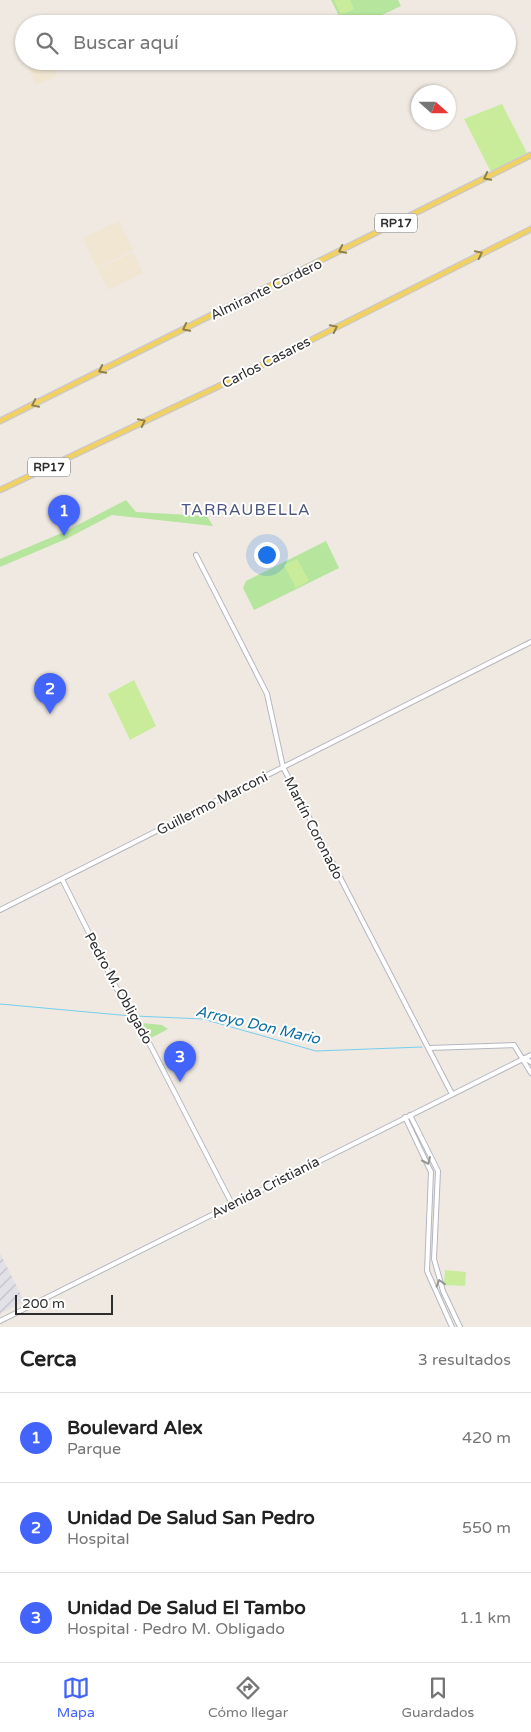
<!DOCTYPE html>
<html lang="es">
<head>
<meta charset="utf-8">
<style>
	:root { --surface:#fff; --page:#f6f6f6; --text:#222; --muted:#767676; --line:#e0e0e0; --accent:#4264fb }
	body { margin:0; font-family:"Varela Round",sans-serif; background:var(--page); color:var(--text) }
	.compass { position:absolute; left:411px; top:85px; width:45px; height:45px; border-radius:50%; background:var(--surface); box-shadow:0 1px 4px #0004; rotate:111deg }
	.scale { position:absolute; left:15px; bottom:12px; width:98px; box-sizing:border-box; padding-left:5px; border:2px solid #2e2e2e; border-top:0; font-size:14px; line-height:18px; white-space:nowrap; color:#2e2e2e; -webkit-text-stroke:4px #fff; paint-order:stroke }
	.you { position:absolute; left:266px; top:554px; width:18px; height:18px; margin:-12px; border:4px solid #fff; border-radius:50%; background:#1a73e8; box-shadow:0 0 0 8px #1a73e833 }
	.badge { display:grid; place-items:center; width:32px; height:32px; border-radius:50%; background:var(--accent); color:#fff; font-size:16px; font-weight:700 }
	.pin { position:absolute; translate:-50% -41px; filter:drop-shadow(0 1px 2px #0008) }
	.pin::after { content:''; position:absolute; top:26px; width:18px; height:15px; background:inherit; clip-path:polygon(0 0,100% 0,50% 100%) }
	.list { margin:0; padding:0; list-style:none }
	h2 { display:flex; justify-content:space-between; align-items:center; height:65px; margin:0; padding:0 20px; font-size:21px }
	h2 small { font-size:16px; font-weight:400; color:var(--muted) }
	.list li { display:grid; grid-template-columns:32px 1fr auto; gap:15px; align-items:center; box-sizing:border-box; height:90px; padding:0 20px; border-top:1px solid var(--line) }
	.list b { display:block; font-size:19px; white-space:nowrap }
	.list p { margin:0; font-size:16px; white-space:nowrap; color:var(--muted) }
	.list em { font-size:16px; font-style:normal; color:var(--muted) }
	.icon { flex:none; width:28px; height:28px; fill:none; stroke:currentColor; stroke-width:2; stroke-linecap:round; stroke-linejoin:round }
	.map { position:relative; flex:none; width:531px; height:1327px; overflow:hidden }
	.search { position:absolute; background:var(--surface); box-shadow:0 1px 4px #0004; left:15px; right:15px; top:15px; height:55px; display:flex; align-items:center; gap:12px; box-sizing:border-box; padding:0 18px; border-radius:28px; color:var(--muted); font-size:19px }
	.sheet { height:335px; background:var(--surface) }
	nav { display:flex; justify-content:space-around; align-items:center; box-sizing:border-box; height:70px; border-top:1px solid var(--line); background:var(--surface); font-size:14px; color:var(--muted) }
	nav a { display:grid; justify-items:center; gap:2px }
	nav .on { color:var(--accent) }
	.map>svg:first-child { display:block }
	.industrial { fill:url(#industrial-furrows) }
	.education { fill:#f0e6d1 }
	.park { fill:#b6e59e }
	.pitch { fill:#c9ec9a }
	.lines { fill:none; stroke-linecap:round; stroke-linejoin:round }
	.stream { stroke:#75cff0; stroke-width:1 }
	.secondary-casing { stroke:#b4b7c1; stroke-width:6 }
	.primary-casing { stroke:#c9c9c9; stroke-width:7 }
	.secondary { stroke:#fff; stroke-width:4 }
	.primary { stroke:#f2d163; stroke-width:4.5 }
	.oneway { stroke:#908048 }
	.oneway2 { stroke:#969696 }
	.labels { text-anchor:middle; stroke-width:4; stroke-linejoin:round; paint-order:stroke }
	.shield { fill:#fff; stroke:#6d6d6d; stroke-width:1 }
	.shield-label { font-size:12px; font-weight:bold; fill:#2e2e2e }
	.street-label { font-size:14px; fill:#2e2e2e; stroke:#fff }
	.water-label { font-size:15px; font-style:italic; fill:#0d6fa3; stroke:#fff }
	.quarter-label { font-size:16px; letter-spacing:1px; fill:#4d5680; stroke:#fff }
</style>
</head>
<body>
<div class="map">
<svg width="531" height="1327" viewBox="0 0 531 1327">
	<defs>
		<pattern id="industrial-furrows" width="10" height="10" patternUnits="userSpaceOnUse" patternTransform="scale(1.25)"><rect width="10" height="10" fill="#e3e1e8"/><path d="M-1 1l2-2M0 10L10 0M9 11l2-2" fill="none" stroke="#c3c1c7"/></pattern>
	</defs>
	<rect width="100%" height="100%" fill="#efe9e1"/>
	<path class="industrial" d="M 0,1253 L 24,1301 L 0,1314 Z"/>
	<path class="education" d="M 51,61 L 57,76 L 36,85 L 27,62 Z
		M 119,221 L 133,250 L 97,268 L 83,238 Z
		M 133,252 L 143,273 L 108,290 L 98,269 Z"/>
	<path class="park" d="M 331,0 L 398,0 L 401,6 L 363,24 L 343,24 Z
		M 126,500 L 136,512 L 207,516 L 213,526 L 112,515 L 66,539 L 0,567 L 0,559 L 64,532 Z
		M 326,541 L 339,568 L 254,610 L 243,588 L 246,581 Z
		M 142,1023 L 162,1025 L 168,1029 L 151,1038 Z"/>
	<path class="pitch" d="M 334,0 L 350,0 L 354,9 L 341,15 Z
		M 502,104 L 527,153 L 491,172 L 464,119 Z
		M 297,559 L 309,581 L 296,588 L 284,565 Z
		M 134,680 L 156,726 L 130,740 L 108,694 Z
		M 445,1270 L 466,1272 L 465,1286 L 444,1285 Z"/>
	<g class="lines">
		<path class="stream" d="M 0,1004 L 131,1016
			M 135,1016 L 203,1019 L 316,1051 L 422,1047"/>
		<g class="secondary-casing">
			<path id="secondary" d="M 196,555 L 267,694 L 283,767 L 452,1094
				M 62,879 L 118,991 L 145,1035 L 232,1204
				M 0,910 L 531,642
				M 429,1048 L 514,1045 L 531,1073
				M 524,1058 L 531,1062
				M 410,1115 L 438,1171 L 434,1259 L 443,1291 L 460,1327
				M 405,1117 L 431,1172 L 427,1271 L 452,1327
				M 0,1321 L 531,1055"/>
		</g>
		<g class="primary-casing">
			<path id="primary" d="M 0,421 L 531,155
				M 0,490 L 238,377 L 531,229"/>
		</g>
		<use href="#secondary" class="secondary"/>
		<use href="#primary" class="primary"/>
	</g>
	<defs><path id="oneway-chevron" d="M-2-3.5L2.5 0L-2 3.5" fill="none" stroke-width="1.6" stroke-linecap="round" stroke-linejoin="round" transform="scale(1.25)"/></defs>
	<g class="oneway">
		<use href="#oneway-chevron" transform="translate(487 177) rotate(153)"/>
		<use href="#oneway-chevron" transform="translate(342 250) rotate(153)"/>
		<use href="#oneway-chevron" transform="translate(479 254) rotate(-26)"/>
		<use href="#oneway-chevron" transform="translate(186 328) rotate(153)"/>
		<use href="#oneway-chevron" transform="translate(334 328) rotate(-26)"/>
		<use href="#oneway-chevron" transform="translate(102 370) rotate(153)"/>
		<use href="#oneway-chevron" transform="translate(35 404) rotate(154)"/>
		<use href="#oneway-chevron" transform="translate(142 422) rotate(-26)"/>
	</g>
	<g class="oneway2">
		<use href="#oneway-chevron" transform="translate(427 1161) rotate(66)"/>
		<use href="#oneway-chevron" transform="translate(440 1283) rotate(-107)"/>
	</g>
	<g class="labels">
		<g class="shield">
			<rect x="375" y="213.5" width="42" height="19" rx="4"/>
			<rect x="28" y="457.5" width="42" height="19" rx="4"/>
		</g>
		<g class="shield-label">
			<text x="396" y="227">RP17</text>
			<text x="49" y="471">RP17</text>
		</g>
		<g class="street-label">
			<text transform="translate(266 289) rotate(-26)" y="5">Almirante Cordero</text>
			<text transform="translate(266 362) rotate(-27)" y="5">Carlos Casares</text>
			<text transform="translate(212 803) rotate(-27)" y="5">Guillermo Marconi</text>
			<text transform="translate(314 828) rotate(63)" y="5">Martín Coronado</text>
			<text transform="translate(119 988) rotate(61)" y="5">Pedro M. Obligado</text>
			<text transform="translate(265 1187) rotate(-27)" y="5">Avenida Cristianía</text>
		</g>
		<g class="water-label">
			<text transform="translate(258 1025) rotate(13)" y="5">Arroyo Don Mario</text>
		</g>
		<g class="quarter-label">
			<text x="246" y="515">TARRAUBELLA</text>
		</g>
	</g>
</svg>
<svg class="compass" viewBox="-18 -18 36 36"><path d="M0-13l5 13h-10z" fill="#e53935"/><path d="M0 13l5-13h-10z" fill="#767676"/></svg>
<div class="scale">200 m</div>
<div class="you"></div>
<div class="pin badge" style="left:64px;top:536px">1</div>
<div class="pin badge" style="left:50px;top:714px">2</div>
<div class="pin badge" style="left:180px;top:1082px">3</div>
<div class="search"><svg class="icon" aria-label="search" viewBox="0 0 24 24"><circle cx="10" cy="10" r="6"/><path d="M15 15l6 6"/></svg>Buscar aquí</div>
</div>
<section class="sheet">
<h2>Cerca<small>3 resultados</small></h2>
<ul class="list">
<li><span class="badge">1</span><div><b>Boulevard Alex</b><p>Parque</p></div><em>420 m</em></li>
<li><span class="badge">2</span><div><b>Unidad De Salud San Pedro</b><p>Hospital</p></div><em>550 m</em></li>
<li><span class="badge">3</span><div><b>Unidad De Salud El Tambo</b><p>Hospital · Pedro M. Obligado</p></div><em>1.1 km</em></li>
</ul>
</section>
<nav>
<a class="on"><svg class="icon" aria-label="map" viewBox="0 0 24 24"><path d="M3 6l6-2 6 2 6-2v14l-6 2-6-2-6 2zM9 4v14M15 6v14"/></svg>Mapa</a>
<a><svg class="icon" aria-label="directions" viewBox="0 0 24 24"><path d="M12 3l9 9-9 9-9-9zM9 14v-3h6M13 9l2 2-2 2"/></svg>Cómo llegar</a>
<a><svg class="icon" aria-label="saved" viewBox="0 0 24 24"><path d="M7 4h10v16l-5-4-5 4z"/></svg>Guardados</a>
</nav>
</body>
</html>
